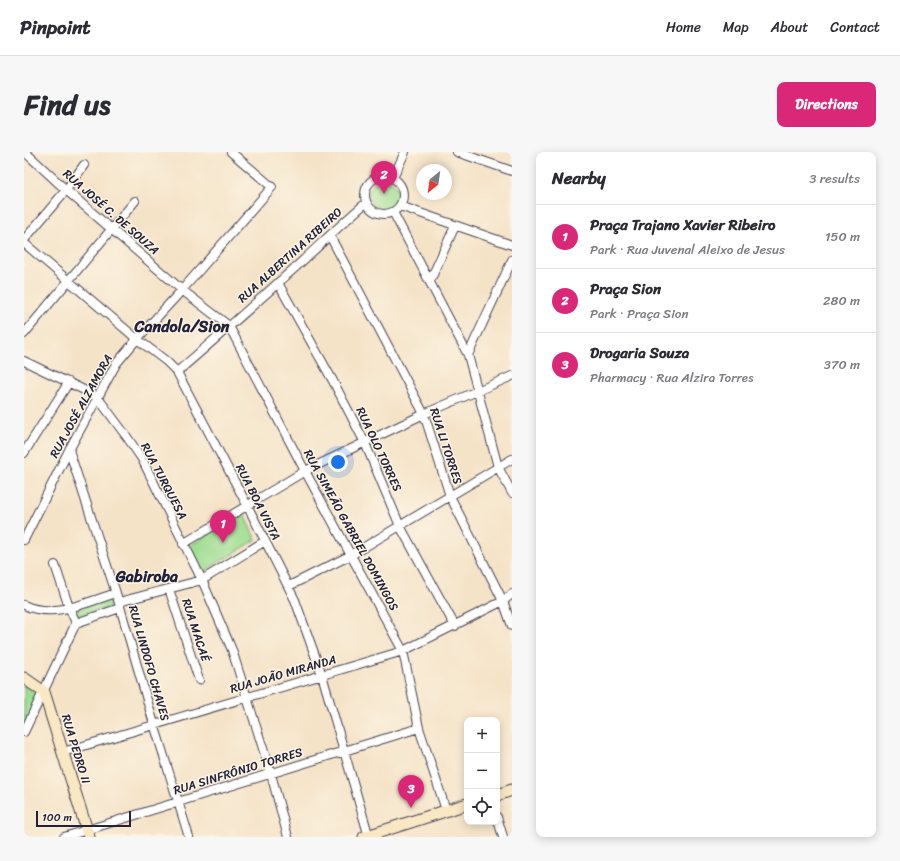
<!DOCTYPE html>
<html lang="en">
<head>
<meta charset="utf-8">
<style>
	:root { --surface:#fff; --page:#f7f7f7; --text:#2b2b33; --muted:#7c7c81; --line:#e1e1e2; --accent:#db2777 }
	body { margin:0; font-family:Sriracha,sans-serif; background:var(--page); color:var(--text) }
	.controls { position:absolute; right:12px; bottom:12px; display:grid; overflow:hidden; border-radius:8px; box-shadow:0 2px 10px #0003 }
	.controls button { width:36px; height:36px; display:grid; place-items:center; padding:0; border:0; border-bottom:1px solid var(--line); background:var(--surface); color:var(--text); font:20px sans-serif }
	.compass { position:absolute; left:392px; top:12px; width:36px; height:36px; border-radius:50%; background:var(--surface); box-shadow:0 2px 10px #0003; rotate:209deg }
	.scale { position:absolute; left:12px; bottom:10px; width:95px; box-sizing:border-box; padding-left:4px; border:2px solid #22223b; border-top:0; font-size:11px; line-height:14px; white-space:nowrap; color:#22223b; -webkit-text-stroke:3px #fcf5e5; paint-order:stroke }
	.you { position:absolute; left:314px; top:310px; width:14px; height:14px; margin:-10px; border:3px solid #fff; border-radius:50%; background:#1a73e8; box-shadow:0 0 0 6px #1a73e833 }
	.badge { display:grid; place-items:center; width:26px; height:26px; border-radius:50%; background:var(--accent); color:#fff; font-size:13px; font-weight:700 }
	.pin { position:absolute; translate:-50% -33px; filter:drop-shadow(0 1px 2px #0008) }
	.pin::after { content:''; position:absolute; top:21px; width:14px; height:12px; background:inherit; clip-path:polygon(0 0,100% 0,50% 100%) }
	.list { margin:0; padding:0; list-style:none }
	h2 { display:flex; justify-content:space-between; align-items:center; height:52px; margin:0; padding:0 16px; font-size:17px }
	h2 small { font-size:13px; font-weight:400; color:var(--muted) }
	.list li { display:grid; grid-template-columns:26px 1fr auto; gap:12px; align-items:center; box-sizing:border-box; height:64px; padding:0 16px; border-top:1px solid var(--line) }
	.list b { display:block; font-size:15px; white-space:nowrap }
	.list p { margin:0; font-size:13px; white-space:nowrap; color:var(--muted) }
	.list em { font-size:13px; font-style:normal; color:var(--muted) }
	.icon { flex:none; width:22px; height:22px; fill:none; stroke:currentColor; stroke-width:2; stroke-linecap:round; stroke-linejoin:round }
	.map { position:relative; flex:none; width:488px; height:685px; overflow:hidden; border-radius:8px }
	header { display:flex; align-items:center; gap:24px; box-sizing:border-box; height:56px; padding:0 20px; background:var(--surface); border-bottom:1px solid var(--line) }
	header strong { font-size:19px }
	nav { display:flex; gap:22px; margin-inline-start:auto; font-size:14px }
	.intro { display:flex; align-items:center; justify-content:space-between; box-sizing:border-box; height:96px; padding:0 24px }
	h1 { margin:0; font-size:28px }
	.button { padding:10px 18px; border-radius:8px; background:var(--accent); color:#fff; font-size:14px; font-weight:700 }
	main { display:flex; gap:24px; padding:0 24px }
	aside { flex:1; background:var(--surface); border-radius:8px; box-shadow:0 2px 10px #0003 }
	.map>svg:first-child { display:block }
	.green { fill:#9fdd92; stroke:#608066 }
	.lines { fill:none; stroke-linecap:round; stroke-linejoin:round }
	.minor-casing { stroke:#423f50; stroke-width:10 }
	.secondary-casing { stroke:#423f50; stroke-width:13 }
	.minor { stroke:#fff; stroke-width:8 }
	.secondary { stroke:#fae7c3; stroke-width:11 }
	.labels { text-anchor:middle; stroke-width:3; stroke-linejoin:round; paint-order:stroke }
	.street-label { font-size:12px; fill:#22223b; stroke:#fcf5e5 }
	.district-label { font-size:16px; font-weight:bold; fill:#22223b; stroke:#fcf5e5 }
</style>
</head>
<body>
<header>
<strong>Pinpoint</strong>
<nav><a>Home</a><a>Map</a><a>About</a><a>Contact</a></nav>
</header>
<div class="intro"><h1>Find us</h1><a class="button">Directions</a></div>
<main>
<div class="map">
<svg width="488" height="685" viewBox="0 0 488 685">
	<rect width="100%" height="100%" fill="#fcf5e5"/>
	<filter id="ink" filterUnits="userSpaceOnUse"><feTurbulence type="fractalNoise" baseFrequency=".025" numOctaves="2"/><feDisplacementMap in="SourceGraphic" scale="8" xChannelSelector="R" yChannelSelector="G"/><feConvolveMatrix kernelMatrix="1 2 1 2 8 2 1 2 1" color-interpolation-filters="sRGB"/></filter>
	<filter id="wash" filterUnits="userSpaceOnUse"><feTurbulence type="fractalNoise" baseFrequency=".012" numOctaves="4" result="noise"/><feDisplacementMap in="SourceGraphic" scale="16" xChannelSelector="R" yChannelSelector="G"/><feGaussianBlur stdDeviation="0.9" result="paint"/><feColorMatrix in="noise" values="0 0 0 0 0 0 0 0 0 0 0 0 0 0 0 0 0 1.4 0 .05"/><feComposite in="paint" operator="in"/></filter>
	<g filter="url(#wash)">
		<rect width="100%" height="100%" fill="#f5e3c8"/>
		<path class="green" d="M345 43a15 15 0 1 1 30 0a15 15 0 1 1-30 0Z
			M 219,361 L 232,388 L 179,420 L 165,394 Z
			M 88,445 L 90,454 L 53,467 L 49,458 Z
			M 0,532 L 7,536 L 15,550 L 0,577 Z"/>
	</g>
	<g filter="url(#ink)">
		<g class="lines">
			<g class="minor-casing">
				<path id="minor" d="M 1,0 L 42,38 L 158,138 L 205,174 L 281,319 L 379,499 L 395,576 L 422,658
					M 433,0 L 488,19
					M341 43a19 19 0 1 1 38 0a19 19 0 1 1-38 0Z
					M 369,26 L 381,0
					M 376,54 L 488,93
					M 369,60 L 444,203 L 474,315 L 488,341
					M 306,84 L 400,262 L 426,344 L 479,449 L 488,474
					M 0,88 L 42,38 L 60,13
					M 0,91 L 113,187 L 142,209 L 153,220 L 223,353 L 271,448 L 298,523 L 345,685
					M 406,129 L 431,74
					M 254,131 L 309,229 L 341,291 L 376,374 L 431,474
					M 0,182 L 111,49
					M 444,203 L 488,108
					M 0,209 L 60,238 L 74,246 L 103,285 L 118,307 L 178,428 L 208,498 L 247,622 L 264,685
					M 153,220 C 194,185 234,149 274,113 C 297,92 319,70 342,51
					M 45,298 L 92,441 L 130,572 L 165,685
					M 0,301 L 45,230
					M 0,388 L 45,298 L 92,212 L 113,187 L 158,138 L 248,35 L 207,0
					M 159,392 L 281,319 L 400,262 L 488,224
					M 31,413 L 45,455 L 52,471
					M 265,434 L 327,403 L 488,307
					M 145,437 L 175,528
					M 95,450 L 178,428 L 241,389
					M 0,453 C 29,467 64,450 92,441
					M 52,471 L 96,456
					M 0,580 L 52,471
					M 39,600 L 379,499 L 479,449 L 488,442
					M 473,665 L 479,685
					M 40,685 L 395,576"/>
			</g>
			<g class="secondary-casing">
				<path id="secondary" d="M 0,526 L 20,540 L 65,685
					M 473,643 L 488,638
					M 340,685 L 443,652"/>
			</g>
			<use href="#minor" class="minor"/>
			<use href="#secondary" class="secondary"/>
		</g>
	</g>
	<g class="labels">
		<g class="street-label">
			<text transform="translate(87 60) rotate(41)" y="4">RUA JOSÉ C. DE SOUZA</text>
			<text transform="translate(266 103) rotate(-42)" y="4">RUA ALBERTINA RIBEIRO</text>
			<text transform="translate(57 254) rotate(-61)" y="4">RUA JOSÉ ALZAMORA</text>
			<text transform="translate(422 294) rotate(72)" y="4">RUA LI TORRES</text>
			<text transform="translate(355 297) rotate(65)" y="4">RUA OLO TORRES</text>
			<text transform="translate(140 329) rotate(62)" y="4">RUA TURQUESA</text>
			<text transform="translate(234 350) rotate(63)" y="4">RUA BOA VISTA</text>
			<text transform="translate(327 378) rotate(61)" y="4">RUA SIMEÃO GABRIEL DOMINGOS</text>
			<text transform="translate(172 478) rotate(72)" y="4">RUA MACAÉ</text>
			<text transform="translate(125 511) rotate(74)" y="4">RUA LINDOFO CHAVES</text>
			<text transform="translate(259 522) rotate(-16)" y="4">RUA JOÃO MIRANDA</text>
			<text transform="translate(52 597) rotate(73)" y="4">RUA PEDRO II</text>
			<text transform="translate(214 619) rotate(-17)" y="4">RUA SINFRÔNIO TORRES</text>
		</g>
		<g class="district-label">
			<text x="158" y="180">Candola/Sion</text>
			<text x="123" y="430">Gabiroba</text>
		</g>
	</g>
</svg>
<div class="controls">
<button>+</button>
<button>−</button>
<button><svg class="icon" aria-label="locate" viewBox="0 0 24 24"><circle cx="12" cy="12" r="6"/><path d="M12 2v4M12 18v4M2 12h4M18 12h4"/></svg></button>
</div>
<svg class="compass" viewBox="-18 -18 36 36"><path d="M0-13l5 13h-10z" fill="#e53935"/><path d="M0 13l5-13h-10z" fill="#7c7c81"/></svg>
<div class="scale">100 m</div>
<div class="you"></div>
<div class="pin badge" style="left:199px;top:391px">1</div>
<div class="pin badge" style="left:360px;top:42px">2</div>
<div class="pin badge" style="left:387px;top:656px">3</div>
</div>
<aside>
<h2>Nearby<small>3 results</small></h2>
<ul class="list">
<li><span class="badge">1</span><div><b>Praça Trajano Xavier Ribeiro</b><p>Park · Rua Juvenal Aleixo de Jesus</p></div><em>150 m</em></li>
<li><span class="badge">2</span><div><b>Praça Sion</b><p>Park · Praça Sion</p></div><em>280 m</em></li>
<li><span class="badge">3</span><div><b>Drogaria Souza</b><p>Pharmacy · Rua Alzira Torres</p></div><em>370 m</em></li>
</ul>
</aside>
</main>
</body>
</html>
